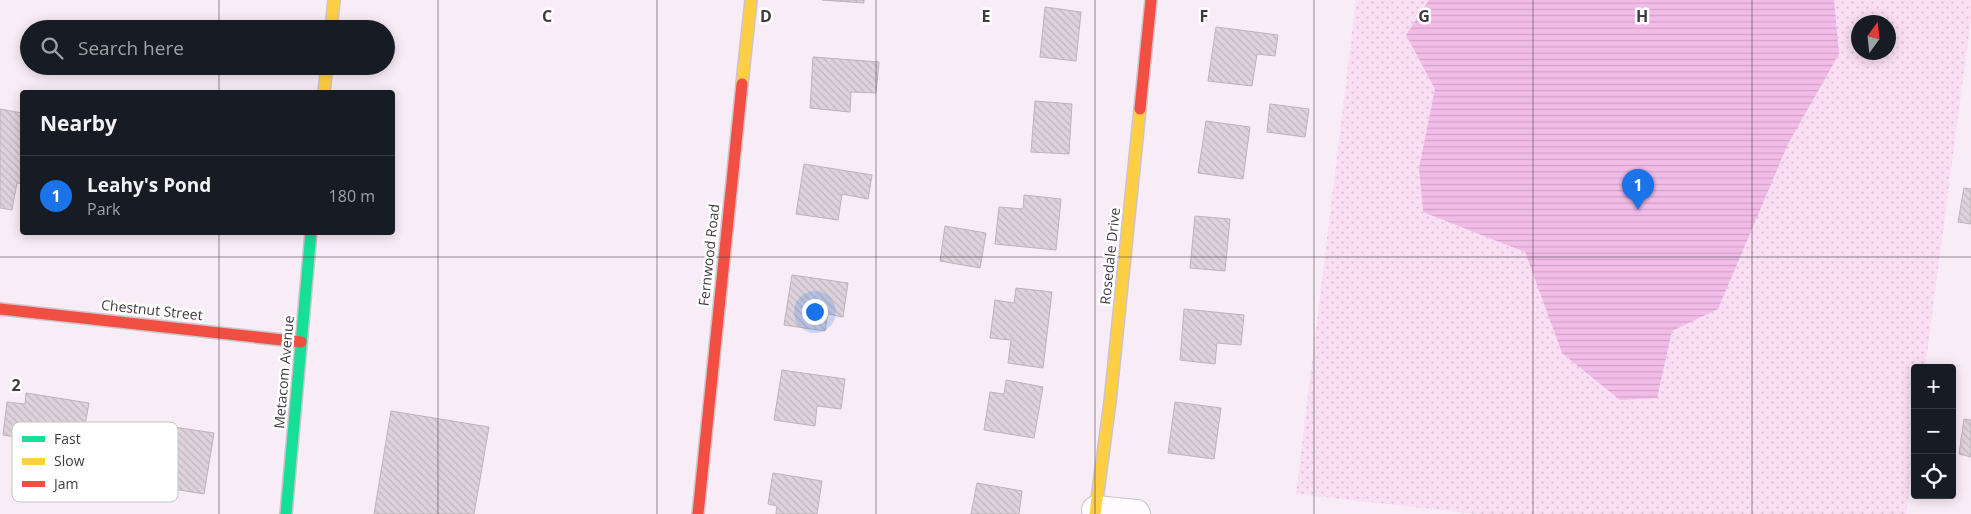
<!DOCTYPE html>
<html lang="en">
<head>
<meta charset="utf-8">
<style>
	:root { --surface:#171b24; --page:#242831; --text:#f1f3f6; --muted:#9ea1a6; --line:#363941; --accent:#1a73e8 }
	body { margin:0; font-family:"Open Sans",sans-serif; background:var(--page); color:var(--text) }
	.controls { position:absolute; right:15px; bottom:15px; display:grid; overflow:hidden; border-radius:5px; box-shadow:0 2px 12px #0003 }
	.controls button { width:45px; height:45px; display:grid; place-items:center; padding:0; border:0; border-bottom:1px solid var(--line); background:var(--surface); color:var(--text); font:25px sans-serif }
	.compass { position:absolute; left:1851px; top:15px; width:45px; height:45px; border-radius:50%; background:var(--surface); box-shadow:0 2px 12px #0003; rotate:15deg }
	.you { position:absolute; left:814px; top:311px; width:18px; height:18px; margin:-12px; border:4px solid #fff; border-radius:50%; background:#1a73e8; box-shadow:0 0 0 8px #1a73e833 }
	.badge { display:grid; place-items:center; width:32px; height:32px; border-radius:50%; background:var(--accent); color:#fff; font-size:16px; font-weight:700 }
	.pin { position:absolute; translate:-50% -41px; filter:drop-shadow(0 1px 2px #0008) }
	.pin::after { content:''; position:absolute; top:26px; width:18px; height:15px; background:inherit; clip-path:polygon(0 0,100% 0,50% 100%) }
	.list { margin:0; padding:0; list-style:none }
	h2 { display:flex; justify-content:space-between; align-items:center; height:65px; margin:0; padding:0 20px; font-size:21px }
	h2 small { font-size:16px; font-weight:400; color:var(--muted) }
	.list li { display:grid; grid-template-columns:32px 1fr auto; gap:15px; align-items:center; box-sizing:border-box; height:80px; padding:0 20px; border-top:1px solid var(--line) }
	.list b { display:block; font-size:19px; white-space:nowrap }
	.list p { margin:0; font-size:16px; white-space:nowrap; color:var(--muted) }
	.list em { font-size:16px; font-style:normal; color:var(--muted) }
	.icon { flex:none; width:28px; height:28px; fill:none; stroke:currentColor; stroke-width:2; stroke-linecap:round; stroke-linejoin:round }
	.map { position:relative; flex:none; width:1971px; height:514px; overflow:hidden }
	.search { position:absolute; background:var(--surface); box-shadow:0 2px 12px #0003; left:20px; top:20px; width:375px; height:55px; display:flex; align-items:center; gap:12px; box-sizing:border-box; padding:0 18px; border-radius:28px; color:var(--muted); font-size:19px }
	.panel { position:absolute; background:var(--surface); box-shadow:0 2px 12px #0003; left:20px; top:90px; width:375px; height:145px; border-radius:5px }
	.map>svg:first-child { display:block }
	.park { fill:url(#park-dots); fill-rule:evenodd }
	.water { fill:url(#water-rules) }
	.building { fill:url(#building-back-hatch); stroke:#bdb3bb }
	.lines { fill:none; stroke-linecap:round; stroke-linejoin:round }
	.street-casing { stroke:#cdc3cb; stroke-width:30 }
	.fast-casing { stroke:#cdc3cb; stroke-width:14 }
	.slow-casing { stroke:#cdc3cb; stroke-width:14 }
	.jam-casing { stroke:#cdc3cb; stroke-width:14 }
	.street { stroke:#fefcfe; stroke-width:28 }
	.fast { stroke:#16e098; stroke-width:11 }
	.slow { stroke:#ffcf43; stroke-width:11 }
	.jam { stroke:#f24e42; stroke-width:11 }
	.grid { fill:none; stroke:#423940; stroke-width:1; stroke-opacity:0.55 }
	.labels { text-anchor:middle; stroke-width:5; stroke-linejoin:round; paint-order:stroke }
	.street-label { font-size:14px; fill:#423940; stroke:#fff }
	.key { fill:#fff; stroke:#c6c4c6; stroke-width:1 }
	.key-label { font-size:14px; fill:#423940 }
	.grid-label { font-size:16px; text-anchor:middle; font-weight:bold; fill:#423940; stroke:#fff; stroke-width:5; stroke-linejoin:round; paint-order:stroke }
</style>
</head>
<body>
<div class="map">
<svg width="1971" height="514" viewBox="0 0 1971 514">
	<defs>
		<pattern id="park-dots" width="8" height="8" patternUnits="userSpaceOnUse" patternTransform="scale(1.25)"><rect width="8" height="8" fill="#fadef4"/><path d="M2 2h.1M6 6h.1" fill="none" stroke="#d8bfd2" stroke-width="1.8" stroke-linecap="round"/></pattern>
		<pattern id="water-rules" width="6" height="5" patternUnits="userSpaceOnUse" patternTransform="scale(1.25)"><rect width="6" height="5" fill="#f2bce8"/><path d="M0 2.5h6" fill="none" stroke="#d1a2c8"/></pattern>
		<pattern id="building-back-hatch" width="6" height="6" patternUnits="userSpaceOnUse" patternTransform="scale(1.25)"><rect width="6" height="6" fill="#ded3dc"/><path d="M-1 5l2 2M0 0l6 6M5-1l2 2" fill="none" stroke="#c0b6be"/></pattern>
	</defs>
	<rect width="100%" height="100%" fill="#f8ecf6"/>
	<path class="park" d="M 1356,0 L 1971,0 L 1971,18 L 1925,368 L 1915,368 L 1915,444 L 1906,514 L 1476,514 L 1296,494 ZM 1858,22 L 1888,22 L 1888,52 L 1858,52 Z"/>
	<path class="water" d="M 1429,0 L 1834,0 L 1839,54 L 1788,144 L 1718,309 L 1672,331 L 1657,398 L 1620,400 L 1562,353 L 1525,252 L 1423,212 L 1419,168 L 1435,89 L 1406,35 Z"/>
	<path class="building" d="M 822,0 L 864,0 L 864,3 Z
		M 1045,7 L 1081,12 L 1076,61 L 1040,57 Z
		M 1216,27 L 1278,35 L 1275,56 L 1257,54 L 1252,86 L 1208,81 Z
		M 813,57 L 879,62 L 876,93 L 851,92 L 850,112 L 810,108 Z
		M 1035,101 L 1072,104 L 1069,154 L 1031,152 Z
		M 1270,104 L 1309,109 L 1305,137 L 1267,132 Z
		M 0,109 L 22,113 L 22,184 L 17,183 L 12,210 L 0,208 Z
		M 1206,121 L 1250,127 L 1243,179 L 1198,173 Z
		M 804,164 L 872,175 L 868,199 L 842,194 L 838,220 L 796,214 Z
		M 1964,188 L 1971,189 L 1971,224 L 1958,222 Z
		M 1024,195 L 1061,199 L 1056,250 L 995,244 L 999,207 L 1023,209 Z
		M 1195,216 L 1230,219 L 1225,271 L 1190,268 Z
		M 945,226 L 986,233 L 980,268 L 940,261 Z
		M 792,275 L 848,283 L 843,317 L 828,314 L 825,331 L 784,325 Z
		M 1016,288 L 1052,292 L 1043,368 L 1008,363 L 1011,340 L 990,338 L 995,300 L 1014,303 Z
		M 1184,309 L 1244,315 L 1241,345 L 1217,343 L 1215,364 L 1180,360 Z
		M 782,370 L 845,379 L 841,409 L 817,406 L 815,426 L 774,420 Z
		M 1006,380 L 1043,387 L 1034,438 L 984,430 L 990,392 L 1004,394 Z
		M 26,393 L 89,403 L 81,448 L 3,435 L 7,402 L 25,404 Z
		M 1175,402 L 1221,408 L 1214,459 L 1168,453 Z
		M 391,411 L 489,427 L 474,514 L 374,514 Z
		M 1964,419 L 1971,420 L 1971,457 L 1959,454 Z
		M 147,423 L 214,433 L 204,494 L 137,483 Z
		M 773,473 L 822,481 L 817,514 L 776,514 L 777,506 L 768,504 Z
		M 977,483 L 1022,491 L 1019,514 L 971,514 Z"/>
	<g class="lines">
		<g class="street-casing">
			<path id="street" d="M 1096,510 L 1136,514"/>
		</g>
		<g class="fast-casing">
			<path id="fast" d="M 286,514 L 311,232"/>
		</g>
		<g class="slow-casing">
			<path id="slow" d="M 331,29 L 334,0
				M 742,84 L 751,0
				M 324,92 L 327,66
				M 1095,514 L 1110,402 L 1140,109"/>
		</g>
		<g class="jam-casing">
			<path id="jam" d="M 1140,109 L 1151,0
				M 0,309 L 301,342
				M 698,514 L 742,84"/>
		</g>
		<use href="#street" class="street"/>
		<use href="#fast" class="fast"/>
		<use href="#slow" class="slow"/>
		<use href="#jam" class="jam"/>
	</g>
	<path class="grid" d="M 219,0 L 219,29M 438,0 L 438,514M 657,0 L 657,514M 876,0 L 876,514M 1095,0 L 1095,514M 1314,0 L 1314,514M 1533,0 L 1533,514M 1752,0 L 1752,514M 219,66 L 219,92M 219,232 L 219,514M 0,257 L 1971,257"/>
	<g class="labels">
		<g class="street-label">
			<text transform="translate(709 255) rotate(-84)" y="5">Fernwood Road</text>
			<text transform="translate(1110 256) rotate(-84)" y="5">Rosedale Drive</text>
			<text transform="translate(152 310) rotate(6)" y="5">Chestnut Street</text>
			<text transform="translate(284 372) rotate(-85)" y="5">Metacom Avenue</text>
		</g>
	</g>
	<rect x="12" y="422" width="166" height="80" rx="8" class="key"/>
	<rect x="22" y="436" width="23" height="6" fill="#16e098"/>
	<rect x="22" y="458" width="23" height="7" fill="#ffcf43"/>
	<rect x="22" y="481" width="23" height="6" fill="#f24e42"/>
	<g class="key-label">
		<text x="54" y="444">Fast</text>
		<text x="54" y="466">Slow</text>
		<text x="54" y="489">Jam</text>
	</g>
	<g class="grid-label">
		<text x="547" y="22">C</text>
		<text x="766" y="22">D</text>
		<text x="986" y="22">E</text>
		<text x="1204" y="22">F</text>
		<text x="1424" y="22">G</text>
		<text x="1642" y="22">H</text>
		<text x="16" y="391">2</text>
	</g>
</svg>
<div class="controls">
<button>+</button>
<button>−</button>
<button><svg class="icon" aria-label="locate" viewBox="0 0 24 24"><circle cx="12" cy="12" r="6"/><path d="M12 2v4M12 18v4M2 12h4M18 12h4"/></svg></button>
</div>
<svg class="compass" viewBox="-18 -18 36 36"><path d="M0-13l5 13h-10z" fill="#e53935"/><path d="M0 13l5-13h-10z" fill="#9ea1a6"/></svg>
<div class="you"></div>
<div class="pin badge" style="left:1638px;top:210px">1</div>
<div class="search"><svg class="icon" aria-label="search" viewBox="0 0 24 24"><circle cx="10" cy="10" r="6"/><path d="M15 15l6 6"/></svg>Search here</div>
<section class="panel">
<h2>Nearby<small></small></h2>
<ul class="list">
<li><span class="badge">1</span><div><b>Leahy's Pond</b><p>Park</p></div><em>180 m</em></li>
</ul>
</section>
</div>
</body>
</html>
